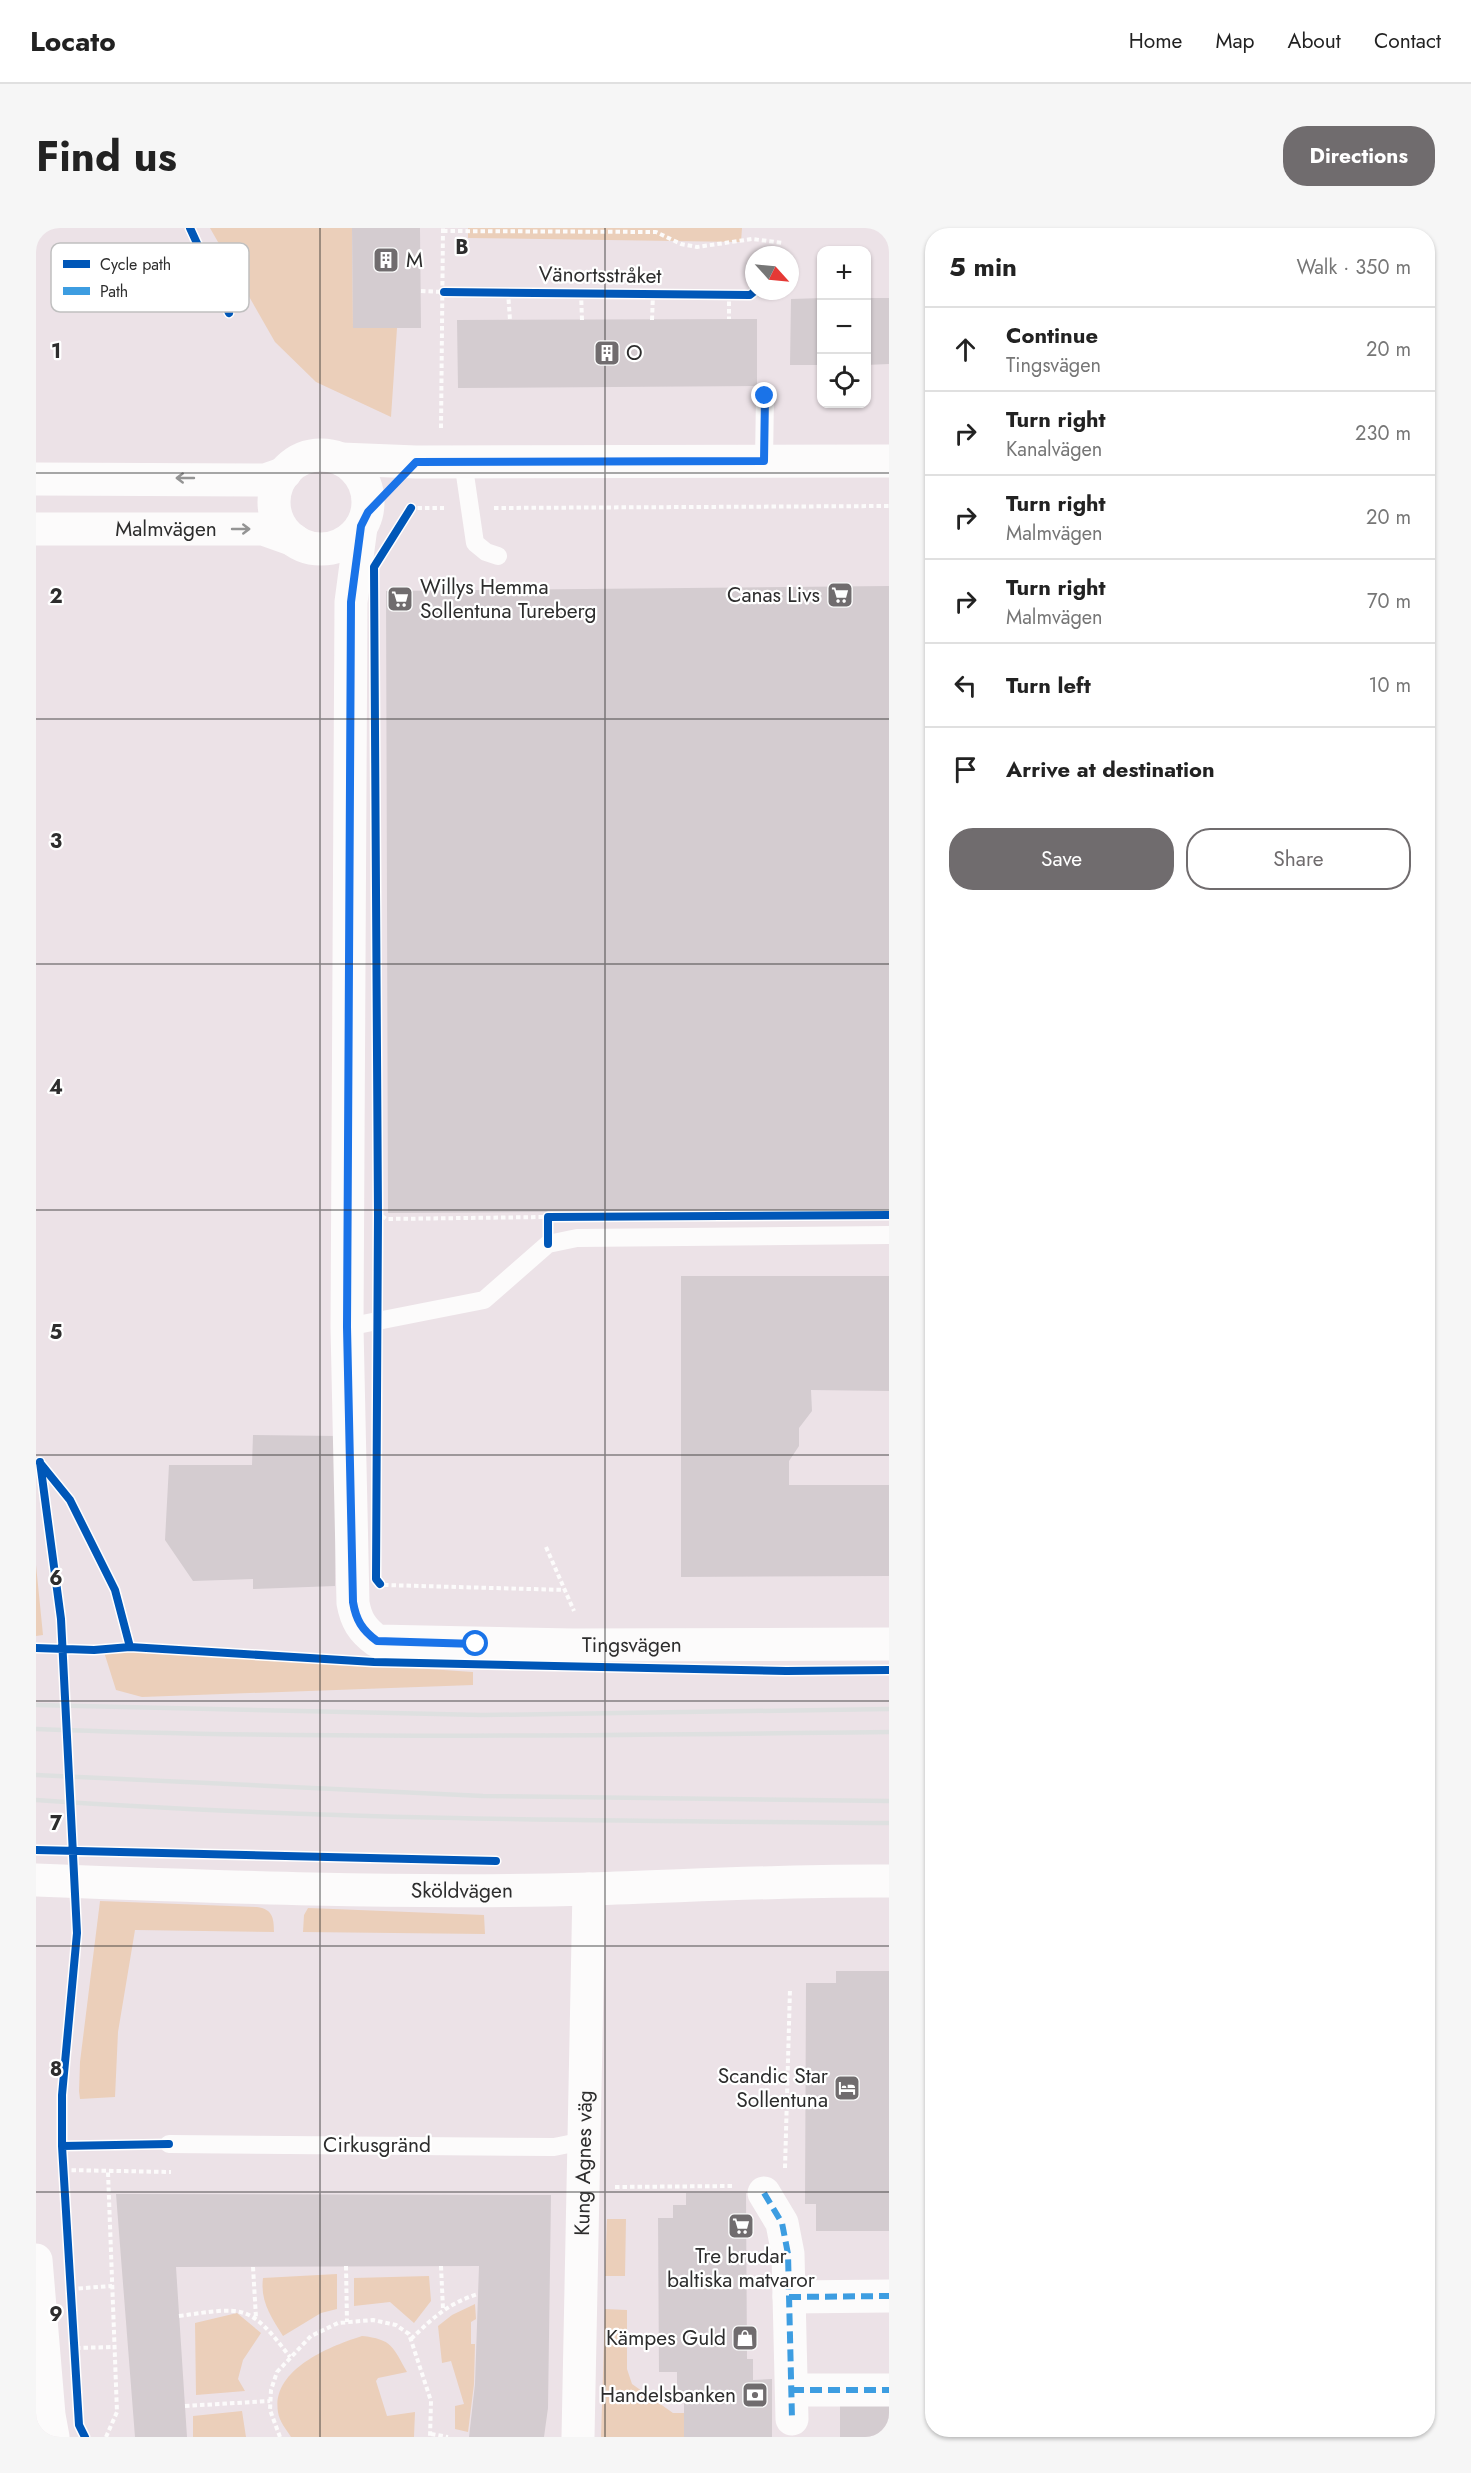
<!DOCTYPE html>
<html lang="en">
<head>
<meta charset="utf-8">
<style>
	:root { --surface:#fff; --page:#f6f6f6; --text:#222; --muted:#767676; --line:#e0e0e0; --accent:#706c6e }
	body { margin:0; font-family:Jost,sans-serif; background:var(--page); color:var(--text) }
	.controls { position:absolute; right:18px; top:18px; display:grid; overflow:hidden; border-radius:12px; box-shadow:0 2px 4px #0004 }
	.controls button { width:54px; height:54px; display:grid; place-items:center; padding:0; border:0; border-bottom:2px solid var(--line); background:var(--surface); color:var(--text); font:30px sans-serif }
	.compass { position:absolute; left:709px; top:18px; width:54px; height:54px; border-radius:50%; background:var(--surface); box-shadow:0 2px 4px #0004; rotate:117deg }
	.stop { position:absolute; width:18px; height:18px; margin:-14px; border:4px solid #1a73e8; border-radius:50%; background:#fff }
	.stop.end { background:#1a73e8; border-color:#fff; box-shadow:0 2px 6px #0008 }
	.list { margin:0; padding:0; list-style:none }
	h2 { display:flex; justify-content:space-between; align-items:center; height:78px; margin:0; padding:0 24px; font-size:26px }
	h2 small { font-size:20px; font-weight:400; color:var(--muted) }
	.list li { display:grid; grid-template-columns:39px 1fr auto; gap:18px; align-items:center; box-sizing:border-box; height:84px; padding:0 24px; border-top:2px solid var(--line) }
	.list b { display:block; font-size:22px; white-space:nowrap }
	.list p { margin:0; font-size:20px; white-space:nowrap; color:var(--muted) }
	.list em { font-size:20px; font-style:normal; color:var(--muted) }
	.actions { display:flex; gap:12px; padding:18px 24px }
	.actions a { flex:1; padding:14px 0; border:2px solid var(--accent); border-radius:24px; text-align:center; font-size:21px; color:var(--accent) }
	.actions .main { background:var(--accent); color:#fff }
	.icon { flex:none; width:33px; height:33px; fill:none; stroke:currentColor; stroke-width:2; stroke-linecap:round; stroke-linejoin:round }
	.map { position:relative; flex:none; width:853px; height:2209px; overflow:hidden; border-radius:24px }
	header { display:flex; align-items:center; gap:36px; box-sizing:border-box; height:84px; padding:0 30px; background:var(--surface); border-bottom:2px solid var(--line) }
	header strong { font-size:28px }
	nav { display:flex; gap:33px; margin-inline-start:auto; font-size:21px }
	.intro { display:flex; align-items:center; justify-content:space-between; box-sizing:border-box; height:144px; padding:0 36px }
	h1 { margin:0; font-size:42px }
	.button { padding:15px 27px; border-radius:24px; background:var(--accent); color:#fff; font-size:21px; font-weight:700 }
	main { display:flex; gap:36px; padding:0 36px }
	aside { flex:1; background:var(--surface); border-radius:24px; box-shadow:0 2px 4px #0004 }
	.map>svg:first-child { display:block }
	.green { fill:#ebcfba }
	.building { fill:#d4ccd0 }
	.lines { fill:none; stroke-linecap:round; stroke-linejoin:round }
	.path { stroke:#fcfbfb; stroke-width:4; stroke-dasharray:4.5 3; stroke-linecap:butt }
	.lane { stroke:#fcfbfb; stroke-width:18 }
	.street { stroke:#fcfbfb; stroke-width:33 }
	.secondary { stroke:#fcfbfb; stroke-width:33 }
	.rail { stroke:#dee0e0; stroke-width:4.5 }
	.quiet { stroke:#3d9de1; stroke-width:6; stroke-dasharray:12 6; stroke-linecap:butt }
	.cycleway-casing { stroke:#fff; stroke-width:11 }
	.cycleway { stroke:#0057b8; stroke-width:8 }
	.oneway { stroke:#949494 }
	.route { stroke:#1a73e8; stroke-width:8 }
	.grid { fill:none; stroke:#2d2d2d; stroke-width:1.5; stroke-opacity:0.55 }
	.labels { text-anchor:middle; stroke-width:4.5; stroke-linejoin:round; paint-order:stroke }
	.poi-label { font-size:21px; fill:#2d2d2d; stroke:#fff; text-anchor:end }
	.street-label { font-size:21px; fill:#2d2d2d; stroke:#fff }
	.key { fill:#fff; stroke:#c0c0c0; stroke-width:1.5 }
	.key-label { font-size:16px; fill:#2d2d2d }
	.grid-label { font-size:20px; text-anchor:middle; font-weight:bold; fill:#2d2d2d; stroke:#fff; stroke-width:4.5; stroke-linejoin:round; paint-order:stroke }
</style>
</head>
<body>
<header>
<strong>Locato</strong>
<nav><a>Home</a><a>Map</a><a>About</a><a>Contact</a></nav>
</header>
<div class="intro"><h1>Find us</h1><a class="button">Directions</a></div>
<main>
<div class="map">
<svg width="853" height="2209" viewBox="0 0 853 2209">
	<rect width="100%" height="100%" fill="#ece2e7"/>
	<path class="green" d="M 174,0 L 316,0 L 317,100 L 361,100 L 355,189 L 280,154 L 239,114 Z
		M 432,0 L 706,0 L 705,14 L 432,10 Z
		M 0,1337 L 7,1407 L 0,1408 Z
		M 94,1421 L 437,1444 L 437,1457 L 106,1469 L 80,1462 L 68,1424 Z
		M 64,1673 L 221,1679 C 236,1681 238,1689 238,1704 L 99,1702 L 82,1804 L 79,1869 L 44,1871 L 43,1863 L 44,1834 Z
		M 272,1680 L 448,1687 L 449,1706 L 267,1704 L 268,1687 Z
		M 571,1991 L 590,1991 L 589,2048 L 569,2048 Z
		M 301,2046 L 301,2081 L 285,2085 L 247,2108 C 235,2089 224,2073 227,2050 Z
		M 393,2048 L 395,2073 L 378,2095 L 354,2074 L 318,2078 L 318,2050 Z
		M 439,2076 L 440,2091 L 435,2094 L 435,2116 L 439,2116 L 438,2156 L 432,2204 L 419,2201 L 419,2178 L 428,2176 L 415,2133 L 406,2135 L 402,2098 L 416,2087 Z
		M 569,2081 L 591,2082 L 591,2141 L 596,2156 L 637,2185 L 648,2185 L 648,2209 L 565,2209 Z
		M 201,2085 L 225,2105 L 207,2132 L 202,2151 L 209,2163 L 160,2167 L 159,2095 Z
		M 326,2108 C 356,2111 357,2119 371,2144 L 342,2150 L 340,2153 L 351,2188 L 379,2184 L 378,2209 L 255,2209 C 250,2201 243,2193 242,2184 C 235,2141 295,2118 326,2108 Z
		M 206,2183 L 210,2209 L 157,2209 L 157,2188 Z"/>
	<path class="building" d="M 316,0 L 384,0 L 385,100 L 317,100 Z
		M 786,70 L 786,137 L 754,137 L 755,71 Z
		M 830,70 L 853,70 L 853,136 L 830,137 Z
		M 721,91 L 721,158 L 422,160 L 421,92 Z
		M 853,358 L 853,982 L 352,985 L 350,363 Z
		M 645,1048 L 853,1048 L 853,1163 L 775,1162 L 776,1183 L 763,1200 L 763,1218 L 753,1233 L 753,1257 L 853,1257 L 853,1348 L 645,1349 Z
		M 217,1207 L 301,1208 L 299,1358 L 217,1361 L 217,1351 L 157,1353 L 129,1312 L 133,1237 L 216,1237 Z
		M 800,1743 L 853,1743 L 853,2003 L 780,2003 L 780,1976 L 769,1976 L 770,1755 L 800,1755 Z
		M 650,1965 L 710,1965 L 711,2131 L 717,2131 L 717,2152 L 736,2151 L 736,2209 L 648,2209 L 648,2166 L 641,2166 L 641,2144 L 623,2144 L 622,1990 L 637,1990 L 637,1977 L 650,1977 Z
		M 80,1966 L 515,1967 L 512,2180 L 508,2209 L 433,2209 L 439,2156 L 443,2038 L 140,2039 L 151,2209 L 99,2209 Z
		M 804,2171 L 853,2171 L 853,2209 L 804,2209 Z"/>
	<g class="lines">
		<path class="path" d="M 407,3 L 620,4 L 645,16 L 661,19 L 716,11 L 747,15
			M 385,63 L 408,64
			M 472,64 L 474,92
			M 545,65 L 546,92
			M 693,66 L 693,91
			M 616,92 L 617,66
			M 405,200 L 407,0
			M 458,280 L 853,278
			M 358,306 L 375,280 L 408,280
			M 346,988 L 350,991 L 508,989
			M 510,1319 L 538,1383
			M 348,1357 L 530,1362
			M 749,1940 L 754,1761
			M 28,1942 L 135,1944
			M 579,1959 L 697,1958
			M 310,2038 L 311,2094
			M 405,2038 L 407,2081
			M 217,2039 L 220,2090
			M 35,2061 L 76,2058
			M 143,2088 C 208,2079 213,2075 254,2129
			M 375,2111 C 398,2089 411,2076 442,2066
			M 40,2120 L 78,2119
			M 149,2178 L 234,2173
			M 395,2206 L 412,2209
			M 70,2209 L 81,2184 L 72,1944
			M 244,2209 L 234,2182 L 235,2162 L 241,2144 L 275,2108 L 302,2095 L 337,2092 L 360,2097 L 373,2106 L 395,2173 L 394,2209"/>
		<path class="lane" d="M 427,233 L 439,315 L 450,324 L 462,328
			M 728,233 L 729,168
			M 311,1099 L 448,1072 L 512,1016 L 541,1010 L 853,1007
			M 133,1916 L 518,1919 L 548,1913"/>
		<g class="street">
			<circle cx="285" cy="274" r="47"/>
			<path d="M 305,231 L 380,234 L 853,233"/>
			<path d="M 0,251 L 229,252 L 249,245"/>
			<path id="s1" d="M 325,299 L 315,374 L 311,1099 L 317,1375 C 320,1392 326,1402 341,1413 L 537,1417 L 853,1416"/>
			<path id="s2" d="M 0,301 L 227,301 L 258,312"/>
			<path d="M 728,1965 L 746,1995 L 752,2026 L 756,2191"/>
			<path d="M 753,2069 L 853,2068"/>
			<path d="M 756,2162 L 853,2162"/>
			<path id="s3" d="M 542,2209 L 553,1661"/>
		</g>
		<g class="secondary">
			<path id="s4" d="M 0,1652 C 184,1659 369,1666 554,1661 C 653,1658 753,1652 853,1653"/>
			<path d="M 0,2032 L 13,2187 L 17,2209"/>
		</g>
		<path class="rail" d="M 0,1477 L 447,1487 L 853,1481
			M 0,1501 C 284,1512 569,1507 853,1504
			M 0,1547 L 447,1568 L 853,1573
			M 0,1572 C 284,1592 569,1593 853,1595"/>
		<path class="quiet" d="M 728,1965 L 746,1995 L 752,2026 L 756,2191
			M 753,2069 L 853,2068
			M 756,2162 L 853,2162"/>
		<g class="cycleway-casing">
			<path id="cycleway" d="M 154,0 L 193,85
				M 408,64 L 714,67 L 719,63
				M 512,1016 L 512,989 L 853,987
				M 4,1234 L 25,1391 L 41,1705 L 26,1867 L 26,1918 L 43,2197 L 49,2209
				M 4,1235 L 34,1272 L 79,1362 L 94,1419
				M 344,1356 L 340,1351 L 342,987 L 338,339 L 375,280
				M 0,1420 L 58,1422 L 94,1419 L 338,1434 L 750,1443 L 853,1442
				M 0,1622 L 460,1633
				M 26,1918 L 133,1916"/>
		</g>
		<use href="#cycleway" class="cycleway"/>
	</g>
	<defs><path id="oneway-shaft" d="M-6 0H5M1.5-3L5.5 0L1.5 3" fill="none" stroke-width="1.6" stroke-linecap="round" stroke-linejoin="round" transform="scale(1.5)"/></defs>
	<g class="oneway">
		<use href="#oneway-shaft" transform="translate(149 250) rotate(180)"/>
		<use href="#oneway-shaft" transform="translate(205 301)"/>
	</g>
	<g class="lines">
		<path class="route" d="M 440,1416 L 341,1413 C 326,1402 320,1392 317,1374 L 311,1099 L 315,374 L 325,298 L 332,284 L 380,234 L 728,233 L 729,168"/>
	</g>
	<path class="grid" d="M 284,0 L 284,2209M 569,0 L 569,2209M 0,245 L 853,245M 0,491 L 853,491M 0,736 L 853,736M 0,982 L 853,982M 0,1227 L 853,1227M 0,1473 L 853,1473M 0,1718 L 853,1718M 0,1964 L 853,1964"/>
	<defs>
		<g id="building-square" transform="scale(1.35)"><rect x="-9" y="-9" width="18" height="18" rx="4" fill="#706c6e" stroke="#fff"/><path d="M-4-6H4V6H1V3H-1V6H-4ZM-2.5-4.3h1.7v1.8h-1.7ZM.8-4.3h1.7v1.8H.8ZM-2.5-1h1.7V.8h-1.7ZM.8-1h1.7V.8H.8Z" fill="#fff"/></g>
		<g id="supermarket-square" transform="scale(1.35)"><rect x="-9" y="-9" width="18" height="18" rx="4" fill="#706c6e" stroke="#fff"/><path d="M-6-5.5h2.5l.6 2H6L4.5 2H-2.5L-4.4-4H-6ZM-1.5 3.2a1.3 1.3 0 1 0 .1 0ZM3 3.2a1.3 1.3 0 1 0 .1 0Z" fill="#fff"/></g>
		<g id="hotel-square" transform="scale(1.35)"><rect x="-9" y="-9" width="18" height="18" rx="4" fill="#706c6e" stroke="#fff"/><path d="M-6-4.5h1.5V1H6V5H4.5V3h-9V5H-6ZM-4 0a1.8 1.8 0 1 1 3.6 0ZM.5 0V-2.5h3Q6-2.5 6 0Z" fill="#fff"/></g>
		<g id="shop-square" transform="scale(1.35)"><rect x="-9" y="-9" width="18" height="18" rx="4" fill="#706c6e" stroke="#fff"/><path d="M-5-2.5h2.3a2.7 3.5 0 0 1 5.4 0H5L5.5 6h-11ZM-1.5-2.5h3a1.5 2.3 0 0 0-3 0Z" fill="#fff"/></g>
		<g id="bank-square" transform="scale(1.35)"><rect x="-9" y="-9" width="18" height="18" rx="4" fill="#706c6e" stroke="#fff"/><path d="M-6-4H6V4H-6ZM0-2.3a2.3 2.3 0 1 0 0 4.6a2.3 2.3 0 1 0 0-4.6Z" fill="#fff"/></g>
	</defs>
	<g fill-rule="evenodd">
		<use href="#building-square" x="350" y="32"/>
		<use href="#building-square" x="571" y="125"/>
		<use href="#supermarket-square" x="804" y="367"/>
		<use href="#supermarket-square" x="364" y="371"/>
		<use href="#hotel-square" x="811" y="1860"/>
		<use href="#supermarket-square" x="705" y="1998"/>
		<use href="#shop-square" x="709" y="2110"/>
		<use href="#bank-square" x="719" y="2167"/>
	</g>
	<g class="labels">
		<g class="poi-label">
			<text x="370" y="39" text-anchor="start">M</text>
			<text x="590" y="132" text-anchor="start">O</text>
			<text x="384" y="366" text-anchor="start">Willys Hemma<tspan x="384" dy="24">Sollentuna Tureberg</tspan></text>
			<text x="784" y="374">Canas Livs</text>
			<text x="792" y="1855">Scandic Star<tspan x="792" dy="24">Sollentuna</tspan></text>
			<text x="705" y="2035" text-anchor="middle">Tre brudar<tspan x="705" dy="24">baltiska matvaror</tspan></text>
			<text x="690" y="2117">Kämpes Guld</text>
			<text x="700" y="2174">Handelsbanken</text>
		</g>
		<g class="street-label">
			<text transform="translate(564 47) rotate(1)" y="7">Vänortsstråket</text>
			<text dy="7" stroke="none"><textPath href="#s2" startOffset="130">Malmvägen</textPath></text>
			<text dy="7" stroke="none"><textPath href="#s1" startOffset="1378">Tingsvägen</textPath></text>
			<text dy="7" stroke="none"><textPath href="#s4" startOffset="426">Sköldvägen</textPath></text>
			<text x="341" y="1924">Cirkusgränd</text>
			<text dy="7" stroke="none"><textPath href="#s3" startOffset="274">Kung Agnes väg</textPath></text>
		</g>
	</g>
	<rect x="15" y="15" width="198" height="69" rx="9" class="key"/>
	<rect x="27" y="32" width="27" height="8" fill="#0057b8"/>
	<rect x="27" y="59" width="27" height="8" fill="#3d9de1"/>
	<g class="key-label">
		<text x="64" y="42">Cycle path</text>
		<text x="64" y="69">Path</text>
	</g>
	<g class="grid-label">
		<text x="426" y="26">B</text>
		<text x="20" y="130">1</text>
		<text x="20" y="375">2</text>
		<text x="20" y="620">3</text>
		<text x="20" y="866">4</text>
		<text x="20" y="1111">5</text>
		<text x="20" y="1357">6</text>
		<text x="20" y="1602">7</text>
		<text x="20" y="1848">8</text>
		<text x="20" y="2093">9</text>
	</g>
</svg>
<div class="controls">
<button>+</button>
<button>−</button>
<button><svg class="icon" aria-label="locate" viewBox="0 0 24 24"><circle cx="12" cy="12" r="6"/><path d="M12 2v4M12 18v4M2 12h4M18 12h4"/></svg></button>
</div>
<svg class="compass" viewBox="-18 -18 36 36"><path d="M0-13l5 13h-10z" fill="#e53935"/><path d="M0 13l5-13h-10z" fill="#767676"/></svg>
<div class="stop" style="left:440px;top:1416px"></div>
<div class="stop end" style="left:729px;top:168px"></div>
</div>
<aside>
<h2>5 min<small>Walk · 350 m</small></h2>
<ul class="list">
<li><svg class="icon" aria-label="ahead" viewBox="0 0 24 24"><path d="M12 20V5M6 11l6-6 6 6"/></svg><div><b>Continue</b><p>Tingsvägen</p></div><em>20 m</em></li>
<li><svg class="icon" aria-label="right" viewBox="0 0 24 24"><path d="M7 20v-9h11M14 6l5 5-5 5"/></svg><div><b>Turn right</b><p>Kanalvägen</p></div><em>230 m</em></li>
<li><svg class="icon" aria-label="right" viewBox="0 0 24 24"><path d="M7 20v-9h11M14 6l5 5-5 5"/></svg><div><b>Turn right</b><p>Malmvägen</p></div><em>20 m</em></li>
<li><svg class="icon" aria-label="right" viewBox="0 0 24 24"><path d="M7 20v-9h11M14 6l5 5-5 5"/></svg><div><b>Turn right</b><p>Malmvägen</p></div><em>70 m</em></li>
<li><svg class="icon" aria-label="left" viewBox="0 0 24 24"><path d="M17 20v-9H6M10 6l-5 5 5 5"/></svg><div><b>Turn left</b></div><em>10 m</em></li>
<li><svg class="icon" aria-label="arrive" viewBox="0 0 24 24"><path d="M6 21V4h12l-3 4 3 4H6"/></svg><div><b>Arrive at destination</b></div></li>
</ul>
<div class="actions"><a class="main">Save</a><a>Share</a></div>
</aside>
</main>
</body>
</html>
